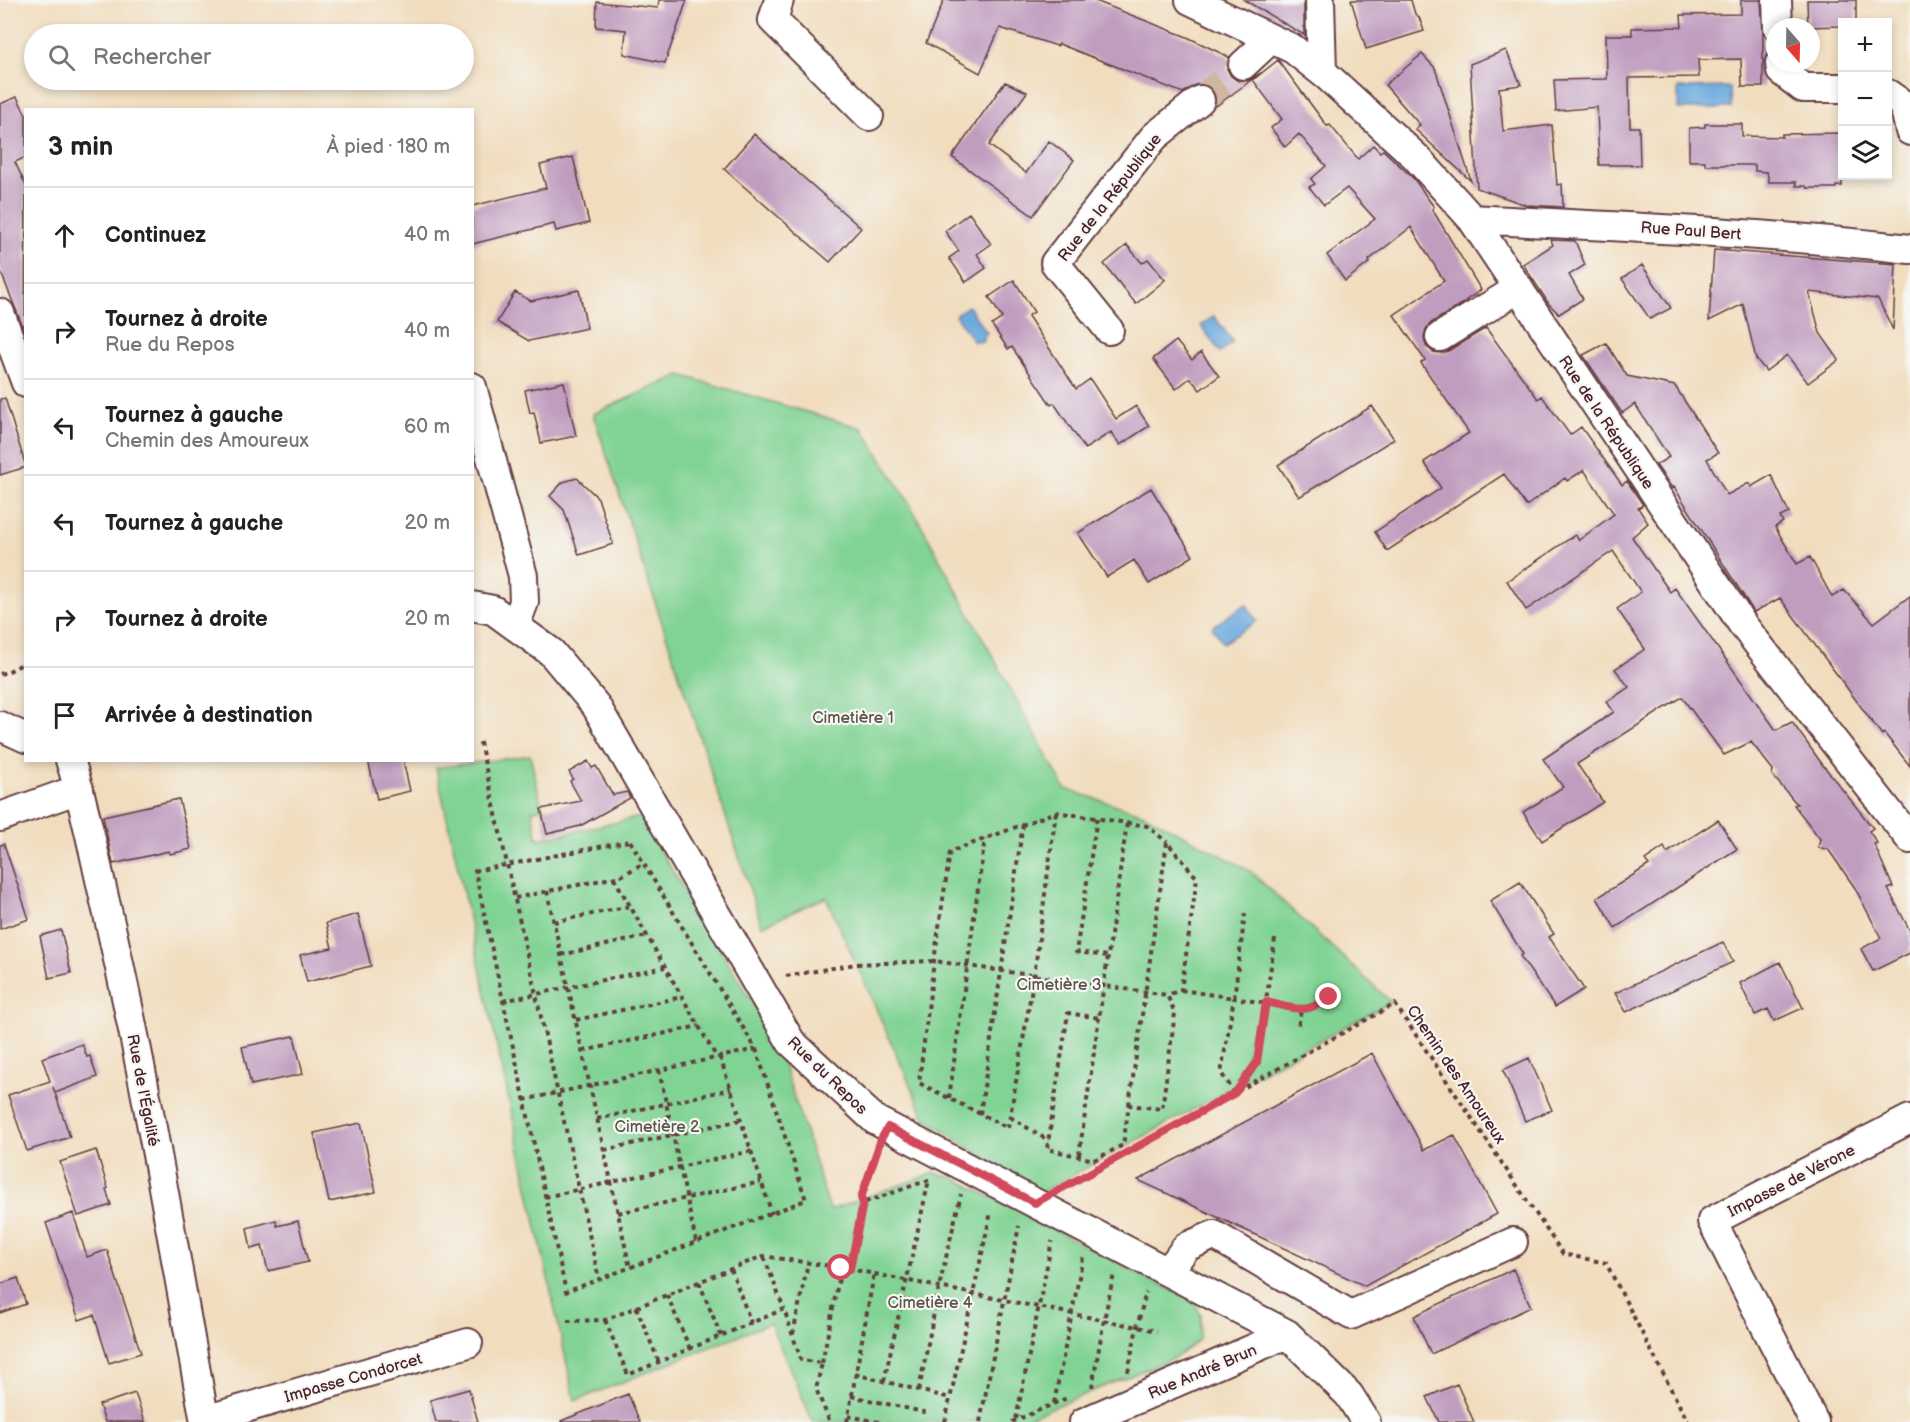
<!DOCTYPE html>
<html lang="fr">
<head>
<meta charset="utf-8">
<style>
	:root { --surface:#fff; --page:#f6f6f6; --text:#222; --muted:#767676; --line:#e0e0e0 }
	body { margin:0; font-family:"Balsamiq Sans",sans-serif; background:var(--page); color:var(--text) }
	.controls { position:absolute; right:18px; top:18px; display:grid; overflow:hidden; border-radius:0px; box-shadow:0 3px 9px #0003 }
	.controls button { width:54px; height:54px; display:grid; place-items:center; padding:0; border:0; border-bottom:2px solid var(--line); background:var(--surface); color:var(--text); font:30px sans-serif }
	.compass { position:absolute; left:1766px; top:18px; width:54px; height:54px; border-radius:50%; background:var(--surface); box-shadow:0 3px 9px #0003; rotate:160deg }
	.stop { position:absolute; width:18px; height:18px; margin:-14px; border:4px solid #d1495b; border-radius:50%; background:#fff }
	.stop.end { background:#d1495b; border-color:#fff; box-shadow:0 2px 6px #0008 }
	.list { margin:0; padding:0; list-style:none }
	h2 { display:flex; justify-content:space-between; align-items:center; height:78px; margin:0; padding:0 24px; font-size:26px }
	h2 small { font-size:20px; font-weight:400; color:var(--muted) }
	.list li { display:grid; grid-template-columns:39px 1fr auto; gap:18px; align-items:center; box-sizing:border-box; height:96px; padding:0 24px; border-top:2px solid var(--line) }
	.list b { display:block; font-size:22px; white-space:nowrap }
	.list p { margin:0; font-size:20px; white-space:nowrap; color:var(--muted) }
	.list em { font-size:20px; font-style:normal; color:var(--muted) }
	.icon { flex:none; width:33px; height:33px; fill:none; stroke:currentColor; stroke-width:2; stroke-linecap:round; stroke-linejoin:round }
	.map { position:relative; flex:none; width:1910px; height:1422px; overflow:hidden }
	.search { position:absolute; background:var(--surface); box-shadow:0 3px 9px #0003; left:24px; top:24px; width:450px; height:66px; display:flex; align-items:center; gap:15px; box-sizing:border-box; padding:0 21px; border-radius:33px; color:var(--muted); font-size:22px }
	.panel { position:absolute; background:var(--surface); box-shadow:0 3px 9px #0003; left:24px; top:108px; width:450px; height:654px; border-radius:0px }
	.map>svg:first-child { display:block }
	.green { fill:#81d394; stroke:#667960; stroke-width:1.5 }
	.water { fill:#6caade; stroke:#5b6484; stroke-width:1.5 }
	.building { fill:#c09dbf }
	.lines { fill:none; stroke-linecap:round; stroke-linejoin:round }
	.minor-tunnel { stroke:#d0b7a1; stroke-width:28; stroke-dasharray:28 14; stroke-linecap:butt }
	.minor-casing { stroke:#633c41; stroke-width:32 }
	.path { stroke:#633c41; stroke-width:4; stroke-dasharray:4.5 4.5; stroke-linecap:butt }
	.minor { stroke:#fff; stroke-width:28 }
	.route { stroke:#d1495b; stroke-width:8 }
	.labels { text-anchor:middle; stroke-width:4.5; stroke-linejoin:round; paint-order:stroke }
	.street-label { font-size:16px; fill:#4a1f2b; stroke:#f6f6f2 }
	.park-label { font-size:16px; fill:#5a554a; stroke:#f6f6f2 }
</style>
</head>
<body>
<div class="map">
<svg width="1910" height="1422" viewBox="0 0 1910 1422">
	<rect width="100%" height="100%" fill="#f6f6f2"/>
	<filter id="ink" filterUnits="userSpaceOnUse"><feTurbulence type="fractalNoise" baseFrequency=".0167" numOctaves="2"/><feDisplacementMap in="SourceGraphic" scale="12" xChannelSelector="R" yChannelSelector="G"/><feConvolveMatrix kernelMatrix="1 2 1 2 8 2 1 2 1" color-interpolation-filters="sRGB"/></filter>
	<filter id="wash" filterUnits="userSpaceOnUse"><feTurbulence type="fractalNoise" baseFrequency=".008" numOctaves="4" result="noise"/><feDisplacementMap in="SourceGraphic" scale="24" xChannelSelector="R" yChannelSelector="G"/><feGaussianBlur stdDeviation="1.35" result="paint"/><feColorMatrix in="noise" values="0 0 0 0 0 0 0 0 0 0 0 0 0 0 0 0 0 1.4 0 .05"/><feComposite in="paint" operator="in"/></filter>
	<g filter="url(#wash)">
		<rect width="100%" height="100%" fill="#f1ddbe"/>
		<path class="green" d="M 680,375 L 862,428 L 908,501 L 1065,789 L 1144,814 L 1249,870 L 1391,1002 L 1038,1194 L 925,1118 L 826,897 L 762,926 L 593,414 Z
			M 530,755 L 542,808 L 532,811 L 538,839 L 640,817 L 776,1041 L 830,1210 L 934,1173 L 952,1177 L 1195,1302 L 1201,1316 L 1199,1340 L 1176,1357 L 1017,1422 L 813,1422 L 770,1323 L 575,1401 L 436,768 Z"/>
		<path class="water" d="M 1730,87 L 1731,108 L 1678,109 L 1678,88 Z
			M 968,306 L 987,333 L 984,335 L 983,341 L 979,342 L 977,340 L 974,342 L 955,315 Z
			M 1214,316 L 1233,342 L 1220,352 L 1201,326 Z
			M 1246,604 L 1257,621 L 1223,643 L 1212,627 Z"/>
		<g id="blocks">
			<path class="building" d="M 659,0 L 687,0 L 665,63 L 624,54 L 626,30 L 596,27 L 597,2 L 658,8 Z
				M 944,0 L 1093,0 L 1187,37 L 1229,57 L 1227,69 L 1231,76 L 1238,81 L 1247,81 L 1261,73 L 1216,106 L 1216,97 L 1213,90 L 1205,84 L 1197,84 L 1183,93 L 1059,44 L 1057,46 L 1000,28 L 980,73 L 926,43 Z
				M 1244,0 L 1304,0 L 1304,35 Z
				M 1351,0 L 1411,0 L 1415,14 L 1419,17 L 1424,31 L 1366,49 Z
				M 1741,0 L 1761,0 L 1763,33 L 1763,87 L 1742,87 L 1741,59 L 1698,60 L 1699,77 L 1629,78 L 1630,127 L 1639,127 L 1640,165 L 1599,165 L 1597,107 L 1556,111 L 1554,80 L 1607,79 L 1606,35 L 1632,35 L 1632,28 L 1682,27 L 1681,15 L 1741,14 Z
				M 1807,0 L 1856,0 L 1856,22 L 1842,22 L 1842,26 L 1808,27 Z
				M 1506,50 L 1521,85 L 1499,88 L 1503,131 L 1552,125 L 1557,185 L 1562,184 L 1563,207 L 1526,205 L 1477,188 L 1470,64 Z
				M 1422,54 L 1435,68 L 1471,181 L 1415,129 L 1420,125 L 1385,85 Z
				M 1278,60 L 1327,126 L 1330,125 L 1358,159 L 1373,145 L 1380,152 L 1383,150 L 1414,179 L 1434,207 L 1432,209 L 1481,290 L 1466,300 L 1467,301 L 1431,323 L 1426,329 L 1424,337 L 1426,346 L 1433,352 L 1441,353 L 1448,351 L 1486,328 L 1538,399 L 1542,396 L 1570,435 L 1581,427 L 1622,485 L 1627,481 L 1643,505 L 1638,508 L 1648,523 L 1632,537 L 1670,592 L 1675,588 L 1776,730 L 1792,722 L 1822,764 L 1873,828 L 1869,831 L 1877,843 L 1874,844 L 1893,887 L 1888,889 L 1910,931 L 1910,953 L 1873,971 L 1861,949 L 1881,938 L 1855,888 L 1828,849 L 1818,848 L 1820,839 L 1794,805 L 1797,804 L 1772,775 L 1773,770 L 1751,742 L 1724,755 L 1682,697 L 1577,764 L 1603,802 L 1542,841 L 1523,812 L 1563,787 L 1543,759 L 1614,712 L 1607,702 L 1629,687 L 1615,669 L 1645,649 L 1617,609 L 1641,592 L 1613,551 L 1526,610 L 1507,581 L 1575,535 L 1579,540 L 1614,514 L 1584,470 L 1567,481 L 1565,478 L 1526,506 L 1504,474 L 1387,551 L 1375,532 L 1441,488 L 1424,462 L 1469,433 L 1421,363 L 1425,360 L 1394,315 L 1444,281 L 1411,227 L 1369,260 L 1370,262 L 1345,281 L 1327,255 L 1375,219 L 1347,188 L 1324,205 L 1309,187 L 1315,184 L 1311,179 L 1326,166 L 1299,134 L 1285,147 L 1271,128 L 1282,119 L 1253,80 Z
				M 1005,82 L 1027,92 L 989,145 L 1026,173 L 1049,141 L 1074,160 L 1033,216 L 952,157 Z
				M 17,97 L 26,115 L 26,157 L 15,162 L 26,186 L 25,332 L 0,270 L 0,104 Z
				M 1705,124 L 1742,124 L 1742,136 L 1782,137 L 1782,134 L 1842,133 L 1842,186 L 1836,186 L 1836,188 L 1807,188 L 1806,186 L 1796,186 L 1796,182 L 1769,182 L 1767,172 L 1755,171 L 1755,165 L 1705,165 L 1705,161 L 1689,161 L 1689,128 L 1705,127 Z
				M 754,134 L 861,228 L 830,262 L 724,169 Z
				M 573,157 L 589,223 L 556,231 L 554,224 L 472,244 L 472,206 L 546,188 L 540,165 Z
				M 969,213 L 991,244 L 977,254 L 986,268 L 966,282 L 949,258 L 959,251 L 945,231 Z
				M 1551,240 L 1575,241 L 1585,265 L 1569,275 L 1583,299 L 1559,314 L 1549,304 L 1523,264 L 1553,245 Z
				M 1127,245 L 1142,263 L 1148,259 L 1165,280 L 1136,304 L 1104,264 Z
				M 1714,250 L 1896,264 L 1893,330 L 1878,299 L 1809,292 L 1820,333 L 1839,360 L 1808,383 L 1787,355 L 1766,371 L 1756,359 L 1743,304 L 1709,321 Z
				M 1642,265 L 1671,308 L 1650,319 L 1622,279 Z
				M 1014,280 L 1034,312 L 1028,316 L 1076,389 L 1090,379 L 1116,419 L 1136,406 L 1149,426 L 1120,445 L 1111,432 L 1085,449 L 1054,403 L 1051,405 L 1012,347 L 1008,349 L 992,325 L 1002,318 L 989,297 Z
				M 579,290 L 587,328 L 529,341 L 497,322 L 515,292 L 531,301 Z
				M 1176,341 L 1192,360 L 1201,352 L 1219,376 L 1200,390 L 1190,378 L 1176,389 L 1153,359 Z
				M 1606,343 L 1627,376 L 1675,386 L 1718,453 L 1707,459 L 1727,495 L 1749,483 L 1751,487 L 1771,475 L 1789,513 L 1780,517 L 1783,522 L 1775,527 L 1797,564 L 1810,557 L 1832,597 L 1844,590 L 1874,623 L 1910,596 L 1910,766 L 1884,733 L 1882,735 L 1780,598 L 1754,612 L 1674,487 L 1672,488 L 1656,465 L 1669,457 L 1635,404 L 1622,413 L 1583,355 Z
				M 564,382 L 576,436 L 541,443 L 534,412 L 530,413 L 525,390 Z
				M 5,398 L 26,467 L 0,475 L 0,399 Z
				M 1372,406 L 1394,439 L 1299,497 L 1278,465 Z
				M 577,478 L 598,498 L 613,544 L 579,555 L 564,510 L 550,496 L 563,482 Z
				M 1151,488 L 1193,556 L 1149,584 L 1134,560 L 1107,577 L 1078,533 Z
				M 368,760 L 403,760 L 410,791 L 377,799 Z
				M 588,761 L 592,768 L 596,766 L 613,795 L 627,792 L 630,798 L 580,826 L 547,834 L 541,809 L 581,801 L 570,781 L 573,779 L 569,772 Z
				M 179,799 L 191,849 L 170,854 L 169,851 L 113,864 L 103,816 Z
				M 1718,820 L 1737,849 L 1615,928 L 1597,898 L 1649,865 L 1645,860 L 1664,847 L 1667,853 Z
				M 4,844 L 29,919 L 0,929 L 0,845 Z
				M 1520,882 L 1554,934 L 1549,937 L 1584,989 L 1555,1007 L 1520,956 L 1523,954 L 1490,901 Z
				M 358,914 L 371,966 L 307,982 L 300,955 L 332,948 L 326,923 Z
				M 61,930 L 71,973 L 49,978 L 40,936 Z
				M 1723,942 L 1733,962 L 1626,1012 L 1615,993 Z
				M 1780,962 L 1803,1008 L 1774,1021 L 1768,1009 L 1755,1015 L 1740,983 Z
				M 294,1036 L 303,1074 L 251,1085 L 242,1047 Z
				M 82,1044 L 87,1057 L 90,1056 L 97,1077 L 55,1093 L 53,1087 L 70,1137 L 27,1151 L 8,1095 L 50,1081 L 42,1058 Z
				M 1372,1053 L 1424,1150 L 1454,1135 L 1497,1214 L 1365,1286 L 1138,1180 Z
				M 1529,1058 L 1552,1110 L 1525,1121 L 1503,1070 Z
				M 361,1123 L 376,1192 L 329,1202 L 314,1133 Z
				M 96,1150 L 108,1188 L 106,1189 L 111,1205 L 78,1216 L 60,1162 Z
				M 73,1213 L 87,1257 L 107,1250 L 141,1353 L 109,1363 L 94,1315 L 79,1320 L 46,1223 Z
				M 276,1220 L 277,1226 L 298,1221 L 308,1262 L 268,1271 L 262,1246 L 251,1249 L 247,1228 Z
				M 1513,1269 L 1531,1307 L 1431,1354 L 1414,1316 Z
				M 18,1278 L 26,1304 L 0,1313 L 0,1284 Z
				M 1457,1384 L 1474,1422 L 1439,1422 L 1427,1397 Z
				M 469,1389 L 478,1422 L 436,1422 L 430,1400 Z
				M 135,1393 L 145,1422 L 105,1422 L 99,1405 Z
				M 628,1394 L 640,1422 L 561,1422 L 561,1421 Z"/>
		</g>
	</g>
	<g filter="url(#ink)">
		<use href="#blocks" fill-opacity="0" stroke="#633c41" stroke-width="1.5"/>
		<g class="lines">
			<path class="minor-tunnel" d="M 1200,100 L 1243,65"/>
			<g class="minor-casing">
				<path id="minor" d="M 779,0 L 773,20 L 869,116
					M 1190,0 L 1293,49 L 1327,76 L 1416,157 L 1472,219 L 1743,625 L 1910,839
					M 1320,0 L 1322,72
					M 1777,0 L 1778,27
					M 1780,63 L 1781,71 L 1803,88 L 1842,88
					M 1243,65 L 1271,39
					M 1888,94 L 1904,105 L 1910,131
					M 1472,219 C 1618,227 1764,232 1910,249
					M 0,313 L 26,383
					M 1109,330 L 1055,263 L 1154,137 L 1200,100
					M 1440,337 L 1519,288
					M 472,387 L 523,576 L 524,602 L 515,626
					M 472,606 L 493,610 L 551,652 L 596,706 L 791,1042 L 875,1120 L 1287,1334 L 1349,1395 L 1366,1422
					M 0,726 L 26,738
					M 70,760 C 86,809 95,860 107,910 C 146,1079 174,1251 205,1422
					M 0,817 L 79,789
					M 1168,1272 L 1186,1247 L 1214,1235 L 1351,1315 L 1513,1242
					M 205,1420 L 468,1343
					M 1084,1422 L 1287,1334
					M 1814,1422 L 1712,1221 L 1910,1119"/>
			</g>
			<path class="path" d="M 0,674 L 9,671 L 26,662
				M 480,742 L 599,1279
				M 1056,812 L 1034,976 L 1008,1128 L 919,1083 L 934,961 L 950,852 L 1056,812 L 1147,826 L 1167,842
				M 1097,818 L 1076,952 L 1108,956 L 1127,823
				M 630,841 L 756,1049 L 806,1200 L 566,1292 L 475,871 Z
				M 614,878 L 717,1058
				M 547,891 L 630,1268
				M 515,898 L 621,876 L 644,863
				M 554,922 L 630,906
				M 1275,939 L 1257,1062 L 1235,1093 L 1221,1073 L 1234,998 L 1301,1009 L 1298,1028
				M 561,955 L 647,936
				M 786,976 L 856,964 L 934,961 L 1167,995 L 1175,1013 L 1162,1109 L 1129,1105 L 1123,1145 L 1094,1160 L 1047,1149 L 1068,1013 L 1099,1018 L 1108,956
				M 1181,990 L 1234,998 L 1245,914
				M 503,1001 L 665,967
				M 1301,1009 C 1312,1010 1321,1003 1329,997
				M 576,1020 L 682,997
				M 583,1051 L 699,1026
				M 720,1057 L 772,1214
				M 659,1070 L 696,1242
				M 949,1098 L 985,838
				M 524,1100 L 756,1049
				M 1129,1105 L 1167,842 L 1197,878 L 1181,990 L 1167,995
				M 980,1114 L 1023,824
				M 1010,1117 L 1049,1141
				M 597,1119 L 731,1089
				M 604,1150 L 741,1120
				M 1079,1155 L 1099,1018
				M 929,1180 L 863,1203 L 850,1269 L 1157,1331
				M 1064,1187 L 1395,1004 L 1563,1254 L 1606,1263 L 1688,1422
				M 545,1197 L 751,1151
				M 863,1203 L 861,1198 L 876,1153
				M 618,1213 L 761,1182
				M 764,1257 L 784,1309
				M 731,1269 L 751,1323
				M 699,1282 L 721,1336
				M 667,1295 L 690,1349
				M 636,1307 L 659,1362
				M 605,1320 L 628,1375 L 784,1309 L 801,1360 L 822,1363 L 816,1389 L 830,1422
				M 567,1321 L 605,1320 L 763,1256 L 850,1269
				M 793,1334 L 808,1263
				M 822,1363 L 841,1268
				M 1128,1372 L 1137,1327 L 1146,1292
				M 855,1374 L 950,1398
				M 884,1381 L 929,1180
				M 1092,1387 L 1104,1320 L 1114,1274
				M 919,1390 L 939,1287 L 961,1194
				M 851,1396 L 928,1413
				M 1054,1403 L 1083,1257
				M 848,1416 L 879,1422
				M 1016,1419 L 1052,1241
				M 847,1422 L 874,1274
				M 945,1422 L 991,1212
				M 980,1422 L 1019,1226
				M 1012,1422 L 1067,1398"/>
			<use href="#minor" class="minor"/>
		</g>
	</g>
	<g class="lines" filter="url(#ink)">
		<path class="route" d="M 841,1268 L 850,1269 L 863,1203 L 861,1198 L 881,1139 L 888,1127 L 1035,1203 L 1235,1093 L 1257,1062 L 1266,1002 C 1293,1008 1305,1016 1329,997"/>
	</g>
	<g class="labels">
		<g class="street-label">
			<text transform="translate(1109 197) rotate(-52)" y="6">Rue de la République</text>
			<text transform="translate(1691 230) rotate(4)" y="6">Rue Paul Bert</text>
			<text transform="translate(1607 422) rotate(56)" y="6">Rue de la République</text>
			<text transform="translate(1457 1074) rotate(56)" y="6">Chemin des Amoureux</text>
			<text transform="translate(828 1075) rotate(44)" y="6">Rue du Repos</text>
			<text transform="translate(144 1090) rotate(79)" y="6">Rue de l'Égalité</text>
			<text transform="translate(1791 1180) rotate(-27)" y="6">Impasse de Vérone</text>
			<text transform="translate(1202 1371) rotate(-23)" y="6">Rue André Brun</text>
			<text transform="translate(353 1377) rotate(-16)" y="6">Impasse Condorcet</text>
		</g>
		<g class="park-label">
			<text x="853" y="723">Cimetière 1</text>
			<text x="1059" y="990">Cimetière 3</text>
			<text x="657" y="1132">Cimetière 2</text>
			<text x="930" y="1308">Cimetière 4</text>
		</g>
	</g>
</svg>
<div class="controls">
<button>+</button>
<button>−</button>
<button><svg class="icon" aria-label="layers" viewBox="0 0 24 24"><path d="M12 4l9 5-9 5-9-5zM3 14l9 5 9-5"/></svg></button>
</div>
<svg class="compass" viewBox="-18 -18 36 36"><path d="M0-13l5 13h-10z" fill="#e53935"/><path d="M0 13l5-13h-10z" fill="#767676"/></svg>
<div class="stop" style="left:841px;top:1268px"></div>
<div class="stop end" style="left:1329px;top:997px"></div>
<div class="search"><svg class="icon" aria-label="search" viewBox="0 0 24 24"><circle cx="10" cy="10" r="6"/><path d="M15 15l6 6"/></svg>Rechercher</div>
<section class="panel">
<h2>3 min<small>À pied · 180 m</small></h2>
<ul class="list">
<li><svg class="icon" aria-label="ahead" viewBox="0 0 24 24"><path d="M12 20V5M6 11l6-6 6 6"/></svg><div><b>Continuez</b></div><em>40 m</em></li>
<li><svg class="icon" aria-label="right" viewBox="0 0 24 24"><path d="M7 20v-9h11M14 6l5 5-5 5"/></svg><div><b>Tournez à droite</b><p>Rue du Repos</p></div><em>40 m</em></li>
<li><svg class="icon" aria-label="left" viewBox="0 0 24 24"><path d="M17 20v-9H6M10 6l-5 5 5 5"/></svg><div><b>Tournez à gauche</b><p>Chemin des Amoureux</p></div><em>60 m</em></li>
<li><svg class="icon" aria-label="left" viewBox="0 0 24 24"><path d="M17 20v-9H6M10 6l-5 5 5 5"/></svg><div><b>Tournez à gauche</b></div><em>20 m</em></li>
<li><svg class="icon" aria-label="right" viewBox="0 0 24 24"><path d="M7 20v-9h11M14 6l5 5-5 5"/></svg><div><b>Tournez à droite</b></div><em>20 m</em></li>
<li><svg class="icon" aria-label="arrive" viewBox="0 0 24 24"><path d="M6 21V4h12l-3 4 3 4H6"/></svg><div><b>Arrivée à destination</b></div></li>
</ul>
</section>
</div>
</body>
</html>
